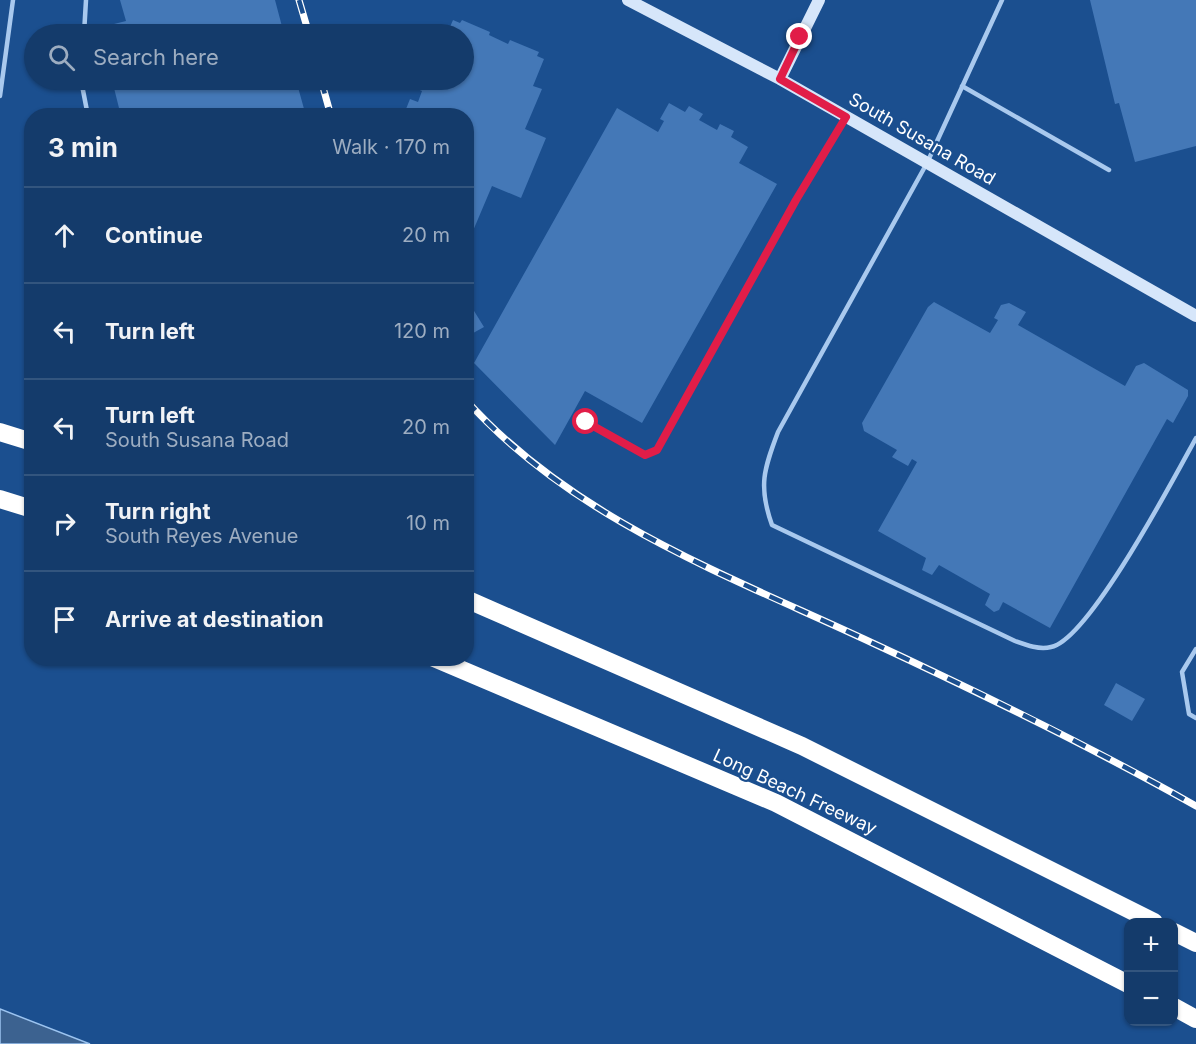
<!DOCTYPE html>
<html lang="en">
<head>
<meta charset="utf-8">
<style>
	:root { --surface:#143b6b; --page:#214673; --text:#f1f3f6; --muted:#9dadc1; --line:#33557e }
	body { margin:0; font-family:Inter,sans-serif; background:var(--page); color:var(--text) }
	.controls { position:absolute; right:18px; bottom:18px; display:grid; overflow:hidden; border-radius:12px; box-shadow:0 2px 4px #0004 }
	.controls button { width:54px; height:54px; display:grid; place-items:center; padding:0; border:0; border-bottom:2px solid var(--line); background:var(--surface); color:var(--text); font:30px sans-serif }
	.stop { position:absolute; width:18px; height:18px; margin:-14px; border:4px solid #e11d48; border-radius:50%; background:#fff }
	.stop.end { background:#e11d48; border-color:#fff; box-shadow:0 2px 6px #0008 }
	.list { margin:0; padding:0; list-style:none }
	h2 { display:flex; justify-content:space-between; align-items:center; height:78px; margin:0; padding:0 24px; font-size:26px }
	h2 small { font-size:20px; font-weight:400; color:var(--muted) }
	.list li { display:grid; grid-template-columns:39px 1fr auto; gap:18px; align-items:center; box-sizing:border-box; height:96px; padding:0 24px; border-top:2px solid var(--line) }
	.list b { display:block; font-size:22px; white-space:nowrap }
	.list p { margin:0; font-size:20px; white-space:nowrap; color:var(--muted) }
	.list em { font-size:20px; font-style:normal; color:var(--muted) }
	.icon { flex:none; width:33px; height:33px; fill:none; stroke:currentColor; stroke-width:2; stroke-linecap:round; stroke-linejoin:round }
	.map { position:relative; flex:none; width:1196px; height:1044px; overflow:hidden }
	.search { position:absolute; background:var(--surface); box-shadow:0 2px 4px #0004; left:24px; top:24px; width:450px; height:66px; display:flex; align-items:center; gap:15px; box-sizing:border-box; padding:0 21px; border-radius:33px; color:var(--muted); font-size:22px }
	.panel { position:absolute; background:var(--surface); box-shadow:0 2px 4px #0004; left:24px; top:108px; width:450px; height:558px; border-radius:24px }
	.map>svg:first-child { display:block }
	.water { fill:#3c6290; stroke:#9cc4f0; stroke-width:1.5 }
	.building { fill:#4478b7 }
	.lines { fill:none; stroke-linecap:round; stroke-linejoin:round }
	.lane { stroke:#a9c9ee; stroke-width:4.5 }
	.secondary { stroke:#d6e6fa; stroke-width:12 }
	.highway { stroke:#fff; stroke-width:18 }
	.rail-casing { stroke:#fff; stroke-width:7 }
	.rail { stroke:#1b4f8f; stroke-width:4.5; stroke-dasharray:14; stroke-linecap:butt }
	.route { stroke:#e11d48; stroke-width:8 }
	.labels { text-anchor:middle; stroke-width:4.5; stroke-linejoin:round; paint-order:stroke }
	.street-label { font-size:18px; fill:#fff; stroke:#1b4f8f }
</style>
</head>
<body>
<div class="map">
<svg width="1196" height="1044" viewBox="0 0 1196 1044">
	<rect width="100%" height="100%" fill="#1b4f8f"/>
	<path class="water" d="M 0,1009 L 90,1044 L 0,1044 Z"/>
	<path class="building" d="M 120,0 L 275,0 L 284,34 L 99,34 L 98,28 L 126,21 Z
		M 1090,0 L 1196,0 L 1196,146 L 1135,162 L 1119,103 L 1115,104 Z
		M 453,20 L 460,23 L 462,20 L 490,32 L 489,35 L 508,44 L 510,40 L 539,52 L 537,56 L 544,59 L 533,86 L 542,89 L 525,129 L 546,138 L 521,198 L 492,186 L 467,245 L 466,116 L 404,114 L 410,99 L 418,102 L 422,91 L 415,88 L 419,80 L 464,80 L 464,34 L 447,34 Z
		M 112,80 L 296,80 L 306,116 L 121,116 Z
		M 669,103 L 685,112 L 689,106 L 703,114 L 699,120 L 717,130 L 720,124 L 734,131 L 731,137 L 748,147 L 739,163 L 777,184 L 642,423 L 585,391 L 555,445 L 474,363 L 617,108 L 658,132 L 664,121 L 660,119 Z
		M 466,298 L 484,327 L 466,337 Z
		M 934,302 L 990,333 L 998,320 L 994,318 L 1001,305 L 1009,303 L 1026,312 L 1018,325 L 1125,386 L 1136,366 L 1144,363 L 1188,390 L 1188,396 L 1173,423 L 1167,419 L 1050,628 L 1003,602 L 999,610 L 994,612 L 985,605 L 990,594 L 939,565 L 932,575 L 922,570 L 926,558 L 878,531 L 917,462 L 912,459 L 908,466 L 892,457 L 897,450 L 864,431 L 862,423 L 928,307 Z
		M 1116,683 L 1145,699 L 1132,721 L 1104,705 Z"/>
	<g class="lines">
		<path class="lane" d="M 1002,0 L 927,163 L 778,432 C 764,469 758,486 772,525 L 1015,641 C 1026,645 1039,650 1051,647 C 1089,640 1175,476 1196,438
			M 84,34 L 86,0
			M 81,80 L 88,116
			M 962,86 L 1109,170
			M 0,96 L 13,0
			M 586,422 L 645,455 L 657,450 L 796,200 L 846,117
			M 1196,649 L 1182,672 L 1189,714 L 1196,718"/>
		<path class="secondary" d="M 628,0 L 780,79 L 1196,316
			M 780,79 L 819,0"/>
		<path class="highway" d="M 0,432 L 32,442
			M 0,499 L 32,509
			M 466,599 L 802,746 L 1154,922
			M 434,658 L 776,803 L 1128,984
			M 1174,932 L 1196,943
			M 1174,1007 L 1196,1019"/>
		<g class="rail-casing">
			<path id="rail" d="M 299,0 L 309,34
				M 321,80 L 331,116
				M 466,400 C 572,518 724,574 864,639 C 976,691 1088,745 1196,806"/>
		</g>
		<use href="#rail" class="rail"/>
	</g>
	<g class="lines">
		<path class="route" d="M 586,422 L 645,455 L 657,450 L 796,200 L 846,117 L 780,79 L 800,37"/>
	</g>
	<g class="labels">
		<g class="street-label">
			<text transform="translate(922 139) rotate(30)" y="6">South Susana Road</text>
			<text transform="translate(795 792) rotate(25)" y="6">Long Beach Freeway</text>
		</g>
	</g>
</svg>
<div class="controls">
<button>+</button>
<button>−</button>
</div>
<div class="stop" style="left:586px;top:422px"></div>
<div class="stop end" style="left:800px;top:37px"></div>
<div class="search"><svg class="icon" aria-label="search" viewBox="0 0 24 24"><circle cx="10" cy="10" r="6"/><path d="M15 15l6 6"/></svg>Search here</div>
<section class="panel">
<h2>3 min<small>Walk · 170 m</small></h2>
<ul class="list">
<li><svg class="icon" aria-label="ahead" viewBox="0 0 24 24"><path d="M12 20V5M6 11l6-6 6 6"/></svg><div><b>Continue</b></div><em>20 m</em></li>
<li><svg class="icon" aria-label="left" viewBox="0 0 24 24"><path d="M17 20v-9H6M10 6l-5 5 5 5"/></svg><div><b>Turn left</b></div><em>120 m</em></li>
<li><svg class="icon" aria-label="left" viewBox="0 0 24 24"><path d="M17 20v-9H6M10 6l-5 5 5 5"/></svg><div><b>Turn left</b><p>South Susana Road</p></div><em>20 m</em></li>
<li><svg class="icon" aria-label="right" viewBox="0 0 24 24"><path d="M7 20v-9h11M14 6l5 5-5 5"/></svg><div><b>Turn right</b><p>South Reyes Avenue</p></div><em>10 m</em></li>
<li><svg class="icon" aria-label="arrive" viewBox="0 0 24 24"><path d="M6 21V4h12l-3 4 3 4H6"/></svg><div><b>Arrive at destination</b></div></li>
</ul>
</section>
</div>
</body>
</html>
